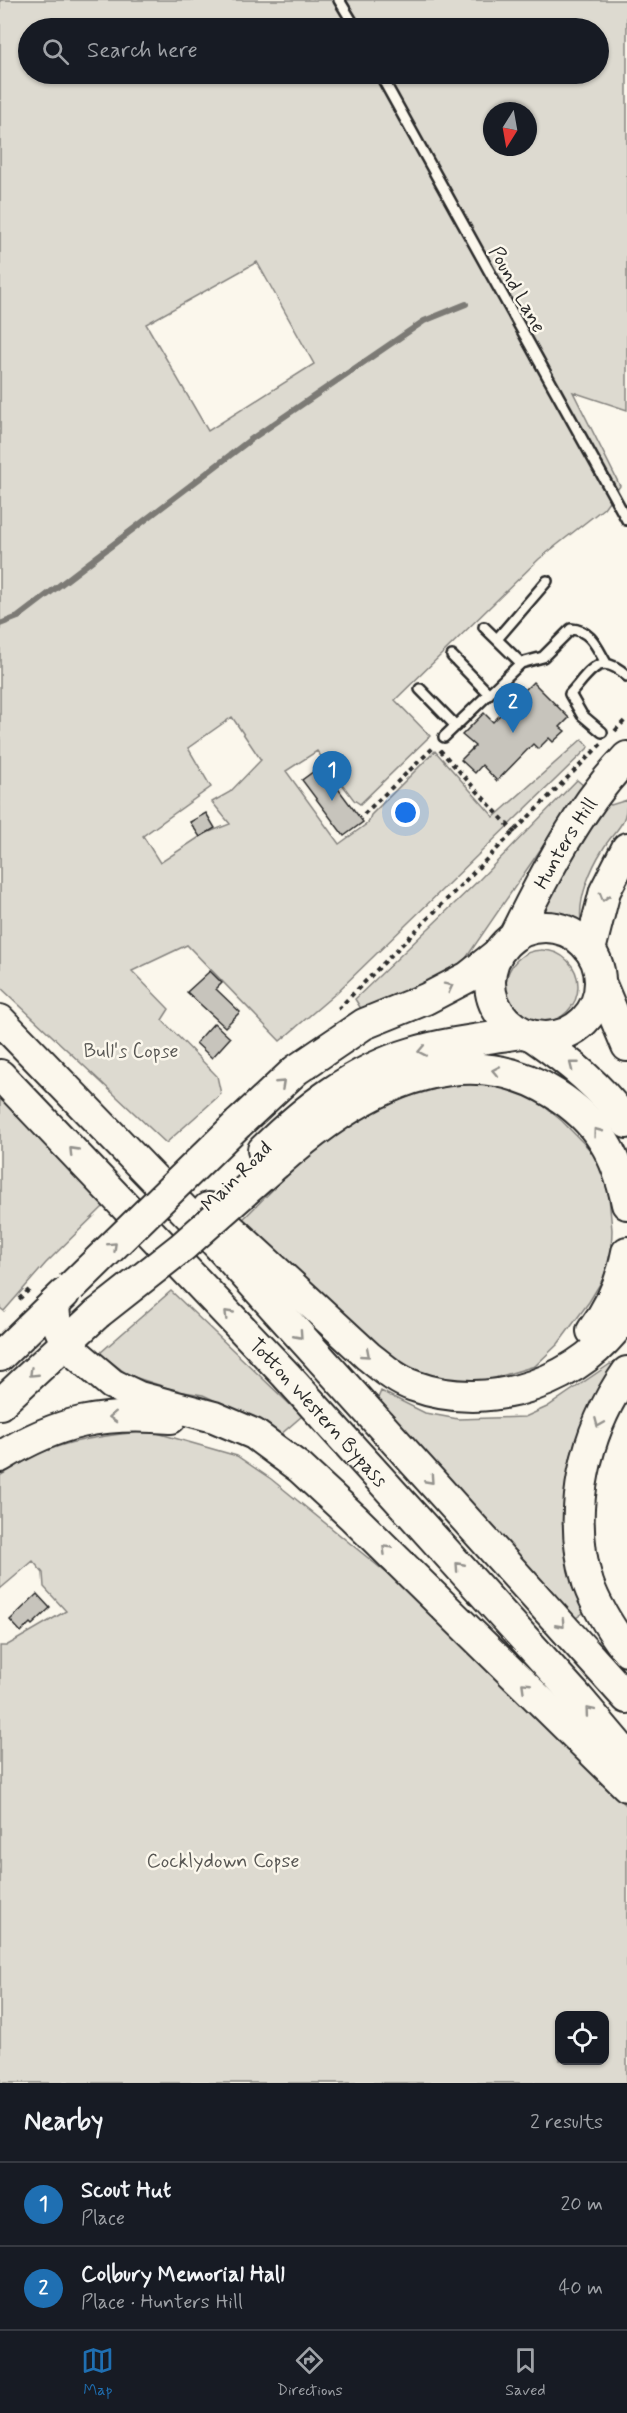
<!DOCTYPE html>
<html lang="en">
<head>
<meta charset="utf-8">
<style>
	:root { --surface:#171b24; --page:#20242c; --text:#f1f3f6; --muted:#9ea1a6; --line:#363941; --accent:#1f6fb2 }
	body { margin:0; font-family:Mynerve,sans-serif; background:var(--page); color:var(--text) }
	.controls { position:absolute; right:18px; bottom:18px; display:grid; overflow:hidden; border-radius:12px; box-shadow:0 2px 4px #0004 }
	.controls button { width:54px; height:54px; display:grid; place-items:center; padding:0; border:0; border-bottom:2px solid var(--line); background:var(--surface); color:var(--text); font:30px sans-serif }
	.compass { position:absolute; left:483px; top:102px; width:54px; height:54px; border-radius:50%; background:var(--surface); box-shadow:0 2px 4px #0004; rotate:191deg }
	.you { position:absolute; left:406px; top:813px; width:21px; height:21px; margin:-15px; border:4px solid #fff; border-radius:50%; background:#1a73e8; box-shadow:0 0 0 9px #1a73e833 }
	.badge { display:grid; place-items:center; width:39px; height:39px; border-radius:50%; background:var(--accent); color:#fff; font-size:20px; font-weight:700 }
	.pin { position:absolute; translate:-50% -50px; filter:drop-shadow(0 2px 3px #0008) }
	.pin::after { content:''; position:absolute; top:32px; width:21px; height:18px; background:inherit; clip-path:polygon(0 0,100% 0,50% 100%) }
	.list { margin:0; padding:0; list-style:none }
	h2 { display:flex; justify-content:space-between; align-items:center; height:78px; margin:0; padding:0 24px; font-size:26px }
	h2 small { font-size:20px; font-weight:400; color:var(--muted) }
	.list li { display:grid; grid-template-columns:39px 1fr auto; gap:18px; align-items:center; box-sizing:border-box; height:84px; padding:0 24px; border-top:2px solid var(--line) }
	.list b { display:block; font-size:22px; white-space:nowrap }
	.list p { margin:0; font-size:20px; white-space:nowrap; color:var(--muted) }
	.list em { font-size:20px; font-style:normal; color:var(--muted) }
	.icon { flex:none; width:33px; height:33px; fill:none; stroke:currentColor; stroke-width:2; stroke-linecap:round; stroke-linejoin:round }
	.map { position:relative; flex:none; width:627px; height:2083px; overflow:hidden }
	.search { position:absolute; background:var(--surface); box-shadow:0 2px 4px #0004; left:18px; right:18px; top:18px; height:66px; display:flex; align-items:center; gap:15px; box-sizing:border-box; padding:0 21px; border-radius:33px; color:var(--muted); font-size:22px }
	.sheet { height:246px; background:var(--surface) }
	nav { display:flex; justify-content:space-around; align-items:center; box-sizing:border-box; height:84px; border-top:2px solid var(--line); background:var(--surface); font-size:16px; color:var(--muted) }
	nav a { display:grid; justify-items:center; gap:3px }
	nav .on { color:var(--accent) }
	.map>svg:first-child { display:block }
	.green { fill:#dddad0; stroke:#84827e; stroke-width:1.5; fill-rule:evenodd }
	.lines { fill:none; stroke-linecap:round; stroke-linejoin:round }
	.stream { stroke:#7b7a75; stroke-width:6 }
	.building { fill:#c7c4bc; stroke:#2b2b2b; stroke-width:1.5 }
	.lane-casing { stroke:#2b2b2b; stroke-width:14 }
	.primary-casing { stroke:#2b2b2b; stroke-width:34 }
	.path { stroke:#2b2b2b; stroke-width:4; stroke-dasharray:4.5 4.5; stroke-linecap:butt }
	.lane { stroke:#fbf7ec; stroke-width:9 }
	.primary { stroke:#fbf7ec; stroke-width:30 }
	.primary-bridge-casing { stroke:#2b2b2b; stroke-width:34; stroke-linecap:butt }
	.primary-bridge { stroke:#fbf7ec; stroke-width:30 }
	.oneway { stroke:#93918c }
	.labels { text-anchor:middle; stroke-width:5; stroke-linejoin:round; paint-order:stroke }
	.street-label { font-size:20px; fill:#2b2b2b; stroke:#fbf7ec }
	.park-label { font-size:20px; fill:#585754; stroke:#fbf7ec }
</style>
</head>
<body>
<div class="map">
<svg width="627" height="2083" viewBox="0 0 627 2083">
	<rect width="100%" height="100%" fill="#fbf7ec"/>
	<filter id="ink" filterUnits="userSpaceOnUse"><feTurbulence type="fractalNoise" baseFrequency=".0167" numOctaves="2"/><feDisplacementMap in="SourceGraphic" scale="12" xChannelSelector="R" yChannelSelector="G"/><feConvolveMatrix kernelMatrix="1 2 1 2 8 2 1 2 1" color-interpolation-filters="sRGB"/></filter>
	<g filter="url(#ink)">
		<path class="green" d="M 0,0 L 627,0 L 627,410 L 573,392 L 620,486 L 604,508 L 539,559 L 395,700 L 430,736 L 360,804 L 354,800 L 317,751 L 286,771 L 339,844 L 368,823 L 371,815 L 435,751 L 494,817 L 582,739 L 589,747 L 335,994 L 280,1041 L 187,945 L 132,971 L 169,1009 L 162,1020 L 217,1076 L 221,1094 L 166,1143 L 0,987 ZM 28,28 L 598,28 L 598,74 L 28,74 ZM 492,111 L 528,111 L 528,147 L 492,147 ZM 257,262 L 314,364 L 208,431 L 146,324 ZM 232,717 L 261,760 L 230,792 L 212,802 L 230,824 L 204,834 L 160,863 L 143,836 L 211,787 L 188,748 Z
			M 577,780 L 584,786 L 462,964 L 449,974 L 363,1012 L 355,999 L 479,880 Z
			M 627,800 C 627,826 615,829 603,849 C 591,868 578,898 581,921 L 554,912 L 539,913 L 603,802 L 611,805 Z
			M506 986a36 36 0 1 1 72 0a36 36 0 1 1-72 0Z
			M 461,1083 L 504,1085 L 534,1098 L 562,1121 L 596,1156 L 608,1185 L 612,1230 L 611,1255 L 603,1279 L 589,1302 L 558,1344 L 535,1366 L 488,1380 L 458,1385 L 424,1376 L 392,1361 L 239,1223 C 277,1186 315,1144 360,1116 C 385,1101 432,1090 461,1083 Z
			M 0,1094 L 23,1116 L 104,1206 L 46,1263 L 4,1311 L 0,1308 Z
			M 171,1291 L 302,1416 L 280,1435 L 248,1416 L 203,1395 L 177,1391 L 128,1375 L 100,1353 Z
			M 610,1364 L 621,1367 L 580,1437 L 567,1479 L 569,1543 L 586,1611 L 573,1620 L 375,1405 L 381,1391 L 425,1413 L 458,1419 L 525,1417 L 547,1407 Z
			M 150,1431 L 237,1456 L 271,1479 L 410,1592 L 627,1806 L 627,2083 L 0,2083 L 0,1646 L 6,1646 L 66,1611 L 44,1587 L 43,1573 L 33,1561 L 0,1589 L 0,1476 C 46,1442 95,1436 150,1431 ZM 560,2016 L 604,2016 L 604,2060 L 560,2060 Z"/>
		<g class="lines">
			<path class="stream" d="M 0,624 L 18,617 L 250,440 L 424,321 L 466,304"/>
		</g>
		<path class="building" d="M 533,682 L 569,718 L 560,727 L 565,731 L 553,742 L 549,738 L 538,749 L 533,744 L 497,781 L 482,765 L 475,773 L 461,760 L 475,746 L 462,735 L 484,713 L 493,722 Z
			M 321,766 L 363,822 L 344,836 L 302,780 Z
			M 206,813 L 215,828 L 200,837 L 190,822 Z
			M 210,971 L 222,983 L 216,989 L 240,1012 L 225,1027 L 187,992 Z
			M 214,1023 L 230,1038 L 212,1058 L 196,1043 Z
			M 37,1594 L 50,1608 L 32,1625 L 30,1623 L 21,1632 L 10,1620 Z"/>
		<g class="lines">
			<g class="lane-casing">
				<path id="lane" d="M 339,0 L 356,28
					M 380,74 L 627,520
					M 484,627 L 521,663
					M 497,639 L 547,581
					M 452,656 L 489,694
					M 420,689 L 456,726
					M 602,732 L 582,715 L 570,694 C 590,672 599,650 627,676
					M 444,737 L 521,663 L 543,657 L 571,629 C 591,630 597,648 606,663"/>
			</g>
			<g class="primary-casing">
				<g id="primary">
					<circle cx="545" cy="982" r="55"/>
					<path id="s1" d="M 514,936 C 545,874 579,807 627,757"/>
					<path d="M 590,950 L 605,891 L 627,848"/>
					<path d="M 600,982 L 627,1046"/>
					<path d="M 0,1020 L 218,1245 L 627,1698"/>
					<path d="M 534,1037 C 570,1062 601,1087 627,1123"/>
					<path id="s2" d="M 0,1075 L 286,1375 L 578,1698 L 627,1756"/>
					<path d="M 238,1124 L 296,1070 L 364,1024 L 426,999 L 468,977 L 497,954"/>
					<path d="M 263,1150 C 306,1108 354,1070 412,1053 C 447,1042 485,1039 521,1033"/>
					<path d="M 276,1164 C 351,1097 457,1031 555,1094 C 598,1121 617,1155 627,1204"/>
					<path d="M 208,1208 L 368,1356 C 382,1367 396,1380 414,1386 C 490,1414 585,1381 627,1313"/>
					<path d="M 54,1304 L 55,1318 L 65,1341 L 79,1356 L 112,1384 L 139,1397 L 214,1417 L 254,1434 L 300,1468 L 353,1517 L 627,1786"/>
					<path d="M 592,1331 C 610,1307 622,1282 627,1252"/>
					<path d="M 0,1356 L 64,1294"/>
					<path d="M 627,1372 C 585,1431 566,1512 588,1583 C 596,1606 612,1631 627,1651"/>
					<path d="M 0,1404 L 97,1314"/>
					<path d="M 0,1457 C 59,1421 103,1412 171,1418"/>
				</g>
			</g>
			<path class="path" d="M 615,731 L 627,718
				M 440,750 L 515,833
				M 364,814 L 435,746
				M 338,1009 L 601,744
				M 19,1299 L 31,1288"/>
			<use href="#lane" class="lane"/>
			<use href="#primary" class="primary"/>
			<g class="primary-bridge-casing">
				<path id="primary-bridge" d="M 71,1287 L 238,1124
					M 97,1314 L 182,1247 L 276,1164"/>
			</g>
			<use href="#primary-bridge" class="primary-bridge"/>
		</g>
		<defs><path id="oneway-chevron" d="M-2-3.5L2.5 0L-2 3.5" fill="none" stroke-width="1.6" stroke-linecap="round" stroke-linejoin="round" transform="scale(1.5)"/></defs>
		<g class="oneway">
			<use href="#oneway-chevron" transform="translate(604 897) rotate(106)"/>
			<use href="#oneway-chevron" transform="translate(449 987) rotate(-27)"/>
			<use href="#oneway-chevron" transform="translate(422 1051) rotate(169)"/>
			<use href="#oneway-chevron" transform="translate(573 1065) rotate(-142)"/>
			<use href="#oneway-chevron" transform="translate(496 1071) rotate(-169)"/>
			<use href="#oneway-chevron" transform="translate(281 1084) rotate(-43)"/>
			<use href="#oneway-chevron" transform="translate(597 1132) rotate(-127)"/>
			<use href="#oneway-chevron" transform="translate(73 1151) rotate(-134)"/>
			<use href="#oneway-chevron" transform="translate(113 1246) rotate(-44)"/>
			<use href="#oneway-chevron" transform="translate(228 1314) rotate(-134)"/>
			<use href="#oneway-chevron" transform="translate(299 1335) rotate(48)"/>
			<use href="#oneway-chevron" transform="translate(366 1354) rotate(41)"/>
			<use href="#oneway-chevron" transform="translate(33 1373) rotate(136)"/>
			<use href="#oneway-chevron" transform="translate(113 1417) rotate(178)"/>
			<use href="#oneway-chevron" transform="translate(599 1423) rotate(113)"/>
			<use href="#oneway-chevron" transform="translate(430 1480) rotate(48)"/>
			<use href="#oneway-chevron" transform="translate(386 1549) rotate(-136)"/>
			<use href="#oneway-chevron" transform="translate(459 1566) rotate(-132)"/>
			<use href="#oneway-chevron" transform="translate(561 1624) rotate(48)"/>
			<use href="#oneway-chevron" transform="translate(525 1686) rotate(-136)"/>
			<use href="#oneway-chevron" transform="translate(589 1711) rotate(-130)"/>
		</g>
	</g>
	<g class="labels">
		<g class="street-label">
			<text transform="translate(518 289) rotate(61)" y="7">Pound Lane</text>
			<text dy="7" stroke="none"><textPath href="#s1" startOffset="106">Hunters Hill</textPath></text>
			<text transform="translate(236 1176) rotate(-45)" y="7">Main Road</text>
			<text dy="7" stroke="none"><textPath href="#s2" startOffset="464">Totton Western Bypass</textPath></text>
		</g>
		<g class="park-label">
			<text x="131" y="1057">Bull's Copse</text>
			<text x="223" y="1867">Cocklydown Copse</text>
		</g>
	</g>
</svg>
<div class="controls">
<button><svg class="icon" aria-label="locate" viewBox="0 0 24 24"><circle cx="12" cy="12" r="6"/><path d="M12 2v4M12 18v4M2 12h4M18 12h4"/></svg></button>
</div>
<svg class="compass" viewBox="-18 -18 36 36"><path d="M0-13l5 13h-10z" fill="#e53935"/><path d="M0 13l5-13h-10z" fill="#9ea1a6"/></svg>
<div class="you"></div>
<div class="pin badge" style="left:332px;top:801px">1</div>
<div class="pin badge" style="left:513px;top:733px">2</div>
<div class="search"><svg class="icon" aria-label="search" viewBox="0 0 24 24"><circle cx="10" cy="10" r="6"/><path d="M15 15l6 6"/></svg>Search here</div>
</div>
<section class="sheet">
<h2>Nearby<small>2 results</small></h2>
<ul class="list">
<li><span class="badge">1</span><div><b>Scout Hut</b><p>Place</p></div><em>20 m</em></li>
<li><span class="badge">2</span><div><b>Colbury Memorial Hall</b><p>Place · Hunters Hill</p></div><em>40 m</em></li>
</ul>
</section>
<nav>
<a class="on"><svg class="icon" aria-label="map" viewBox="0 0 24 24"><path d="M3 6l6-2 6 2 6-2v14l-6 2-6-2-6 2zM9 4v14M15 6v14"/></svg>Map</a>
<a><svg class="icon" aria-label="directions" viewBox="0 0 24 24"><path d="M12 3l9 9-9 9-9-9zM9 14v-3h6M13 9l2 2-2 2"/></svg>Directions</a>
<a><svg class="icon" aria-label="saved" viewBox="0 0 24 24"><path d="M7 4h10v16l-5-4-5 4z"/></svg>Saved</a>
</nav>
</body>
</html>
